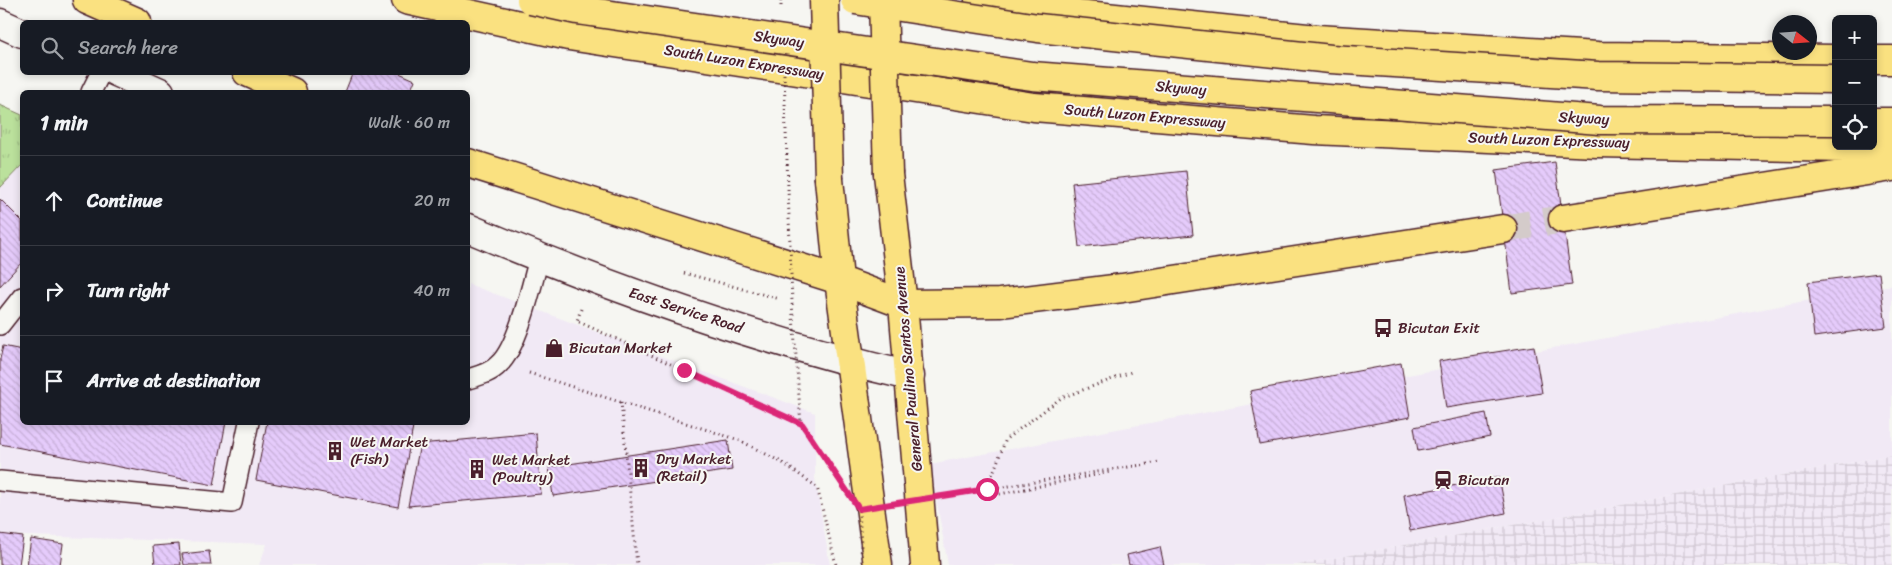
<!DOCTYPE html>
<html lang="en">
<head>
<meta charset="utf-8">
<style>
	:root { --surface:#171b24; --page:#20242c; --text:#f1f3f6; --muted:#9ea1a6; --line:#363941 }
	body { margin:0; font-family:Sriracha,sans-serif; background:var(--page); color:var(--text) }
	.controls { position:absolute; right:15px; top:15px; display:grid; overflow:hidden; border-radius:8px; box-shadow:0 2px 8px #0003 }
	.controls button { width:45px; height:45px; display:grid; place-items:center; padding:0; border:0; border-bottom:1px solid var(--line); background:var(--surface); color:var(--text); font:25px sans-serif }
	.compass { position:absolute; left:1772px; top:15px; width:45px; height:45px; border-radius:50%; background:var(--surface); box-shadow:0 2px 8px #0003; rotate:107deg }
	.stop { position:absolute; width:15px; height:15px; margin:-11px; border:4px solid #db2777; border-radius:50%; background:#fff }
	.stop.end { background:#db2777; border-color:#fff; box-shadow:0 1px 5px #0008 }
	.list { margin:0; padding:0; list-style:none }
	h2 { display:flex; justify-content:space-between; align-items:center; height:65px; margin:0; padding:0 20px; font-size:21px }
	h2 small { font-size:16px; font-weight:400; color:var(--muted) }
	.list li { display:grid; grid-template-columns:32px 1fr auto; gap:15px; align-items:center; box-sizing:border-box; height:90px; padding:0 20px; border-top:1px solid var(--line) }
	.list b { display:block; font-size:19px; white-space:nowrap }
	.list em { font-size:16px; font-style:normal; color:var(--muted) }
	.icon { flex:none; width:28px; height:28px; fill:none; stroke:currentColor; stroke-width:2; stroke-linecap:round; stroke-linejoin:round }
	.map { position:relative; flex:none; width:1892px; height:565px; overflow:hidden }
	.search { position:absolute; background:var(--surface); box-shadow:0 2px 8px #0003; left:20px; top:20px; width:450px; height:55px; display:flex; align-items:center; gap:12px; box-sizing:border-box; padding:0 18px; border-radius:8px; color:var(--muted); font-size:19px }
	.panel { position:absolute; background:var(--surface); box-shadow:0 2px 8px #0003; left:20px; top:90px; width:450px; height:335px; border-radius:8px }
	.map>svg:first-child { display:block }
	.built { fill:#f1e9f5 }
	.industrial { fill:url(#industrial-grid) }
	.grass { fill:url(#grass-tufts); stroke:#828064 }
	.building { fill:url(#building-back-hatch); stroke:#4a1f2b }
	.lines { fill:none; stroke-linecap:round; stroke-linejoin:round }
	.motorway-tunnel { stroke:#d4cbca; stroke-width:28; stroke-dasharray:28 14; stroke-linecap:butt }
	.service-casing { stroke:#4a1f2b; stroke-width:22 }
	.secondary-casing { stroke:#4a1f2b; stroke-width:31 }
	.primary-casing { stroke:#4a1f2b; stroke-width:31 }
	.motorway-casing { stroke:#4a1f2b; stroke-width:31 }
	.path { stroke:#4a1f2b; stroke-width:3; stroke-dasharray:1 4; stroke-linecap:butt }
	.service { stroke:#f6f6f2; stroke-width:19 }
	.secondary { stroke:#f6f6f2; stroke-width:28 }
	.primary { stroke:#fae180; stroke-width:28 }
	.motorway { stroke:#fae180; stroke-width:28 }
	.primary-bridge-casing { stroke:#4a1f2b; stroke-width:31; stroke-linecap:butt }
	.motorway-bridge-casing { stroke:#4a1f2b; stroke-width:31; stroke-linecap:butt }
	.path-bridge { stroke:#4a1f2b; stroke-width:3; stroke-dasharray:1 4; stroke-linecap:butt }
	.primary-bridge { stroke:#fae180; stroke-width:28 }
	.motorway-bridge { stroke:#fae180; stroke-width:28 }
	.route { stroke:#db2777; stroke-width:6 }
	.labels { text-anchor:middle; stroke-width:4; stroke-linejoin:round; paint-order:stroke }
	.street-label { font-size:15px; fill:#4a1f2b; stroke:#f6f6f2 }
	.poi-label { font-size:15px; fill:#4a1f2b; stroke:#f6f6f2; text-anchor:start }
</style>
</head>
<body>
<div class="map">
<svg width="1892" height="565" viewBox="0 0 1892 565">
	<defs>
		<pattern id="industrial-grid" width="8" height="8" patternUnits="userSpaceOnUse" patternTransform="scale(1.25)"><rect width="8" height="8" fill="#f1e9f5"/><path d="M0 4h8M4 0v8" fill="none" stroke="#d0c7d2"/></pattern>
		<pattern id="grass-tufts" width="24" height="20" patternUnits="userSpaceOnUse" patternTransform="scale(1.25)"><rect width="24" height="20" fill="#bbe19c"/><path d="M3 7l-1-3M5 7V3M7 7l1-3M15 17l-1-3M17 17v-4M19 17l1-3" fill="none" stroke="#a2c187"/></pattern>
		<pattern id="building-back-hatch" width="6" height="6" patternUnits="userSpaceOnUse" patternTransform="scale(1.25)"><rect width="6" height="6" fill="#e5cbfb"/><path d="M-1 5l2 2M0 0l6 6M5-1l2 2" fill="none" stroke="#c6aed7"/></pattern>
	</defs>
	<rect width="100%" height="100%" fill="#f6f6f2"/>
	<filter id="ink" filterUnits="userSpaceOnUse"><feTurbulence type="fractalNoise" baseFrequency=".02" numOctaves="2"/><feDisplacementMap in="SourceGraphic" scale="10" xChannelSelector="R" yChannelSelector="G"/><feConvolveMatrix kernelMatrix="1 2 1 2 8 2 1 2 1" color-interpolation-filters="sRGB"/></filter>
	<g filter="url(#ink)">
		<path class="built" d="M 22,165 L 22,422 L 468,422 L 468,284 L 815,413 L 815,478 L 830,565 L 259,565 L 267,544 L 0,535 L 0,188 Z
			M 1892,285 L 1892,455 L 1297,565 L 948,565 L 930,464 Z"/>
		<path class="industrial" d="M 1892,455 L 1892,565 L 1297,565 Z"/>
		<path class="grass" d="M 0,105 L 22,115 L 22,165 L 0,188 Z"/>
		<path class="building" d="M 353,72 L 397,72 L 415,80 L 410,92 L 345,92 Z
			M 1555,162 L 1572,285 L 1512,293 L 1496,170 Z
			M 1186,171 L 1193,235 L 1079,247 L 1072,183 Z
			M 0,199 L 22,221 L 22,262 L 0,286 Z
			M 1879,273 L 1886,327 L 1814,337 L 1808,282 Z
			M 3,346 L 22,350 L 22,422 L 226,422 L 214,485 L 0,444 L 0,359 Z
			M 1534,346 L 1542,393 L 1446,408 L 1439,361 Z
			M 1401,363 L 1410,417 L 1260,445 L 1250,391 Z
			M 1486,413 L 1490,437 L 1418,451 L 1414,427 Z
			M 267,422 L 414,422 L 398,507 L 256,480 Z
			M 536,433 L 541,494 L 408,506 L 420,444 Z
			M 728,440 L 732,470 L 553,496 L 549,467 Z
			M 1499,477 L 1506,513 L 1410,531 L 1404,495 Z
			M 0,534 L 23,537 L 19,565 L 0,565 Z
			M 31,539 L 63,544 L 60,565 L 27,565 Z
			M 179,544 L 181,565 L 155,565 L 153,546 Z
			M 1160,547 L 1164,565 L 1129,565 L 1127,555 Z
			M 209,551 L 211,565 L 184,565 L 182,554 Z"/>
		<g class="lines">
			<path class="motorway-tunnel" d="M 1503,229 L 1563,219"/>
			<g class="service-casing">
				<path id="service" d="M 91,92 L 101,72
					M 0,325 L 22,297
					M 468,379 C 478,376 491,373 499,364 C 518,347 532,284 539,258
					M 0,481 L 232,503 L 249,422"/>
			</g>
			<g class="secondary-casing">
				<path id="secondary" d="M 0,23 L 22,33
					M 116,72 L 160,92
					M 468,228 C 610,288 759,341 910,376"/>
			</g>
			<g class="primary-casing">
				<path id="primary" d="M 888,174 L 903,304 L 925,565
					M 829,179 L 839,280 L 878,565
					M 839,280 L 903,304"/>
			</g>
			<g class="motorway-casing">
				<path id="motorway" d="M 87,0 L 137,22
					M 406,0 L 569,36 L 1034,107 L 1314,130 L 1597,143 L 1892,149
					M 979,0 L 1038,10 L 1317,39 L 1598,56 L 1836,59
					M 1873,60 L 1892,60
					M 247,72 L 292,92
					M 1873,122 L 1892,122
					M 468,163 L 839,280
					M 1563,219 L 1892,167
					M 903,304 L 1000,303 L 1122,288 L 1503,229"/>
			</g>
			<path class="path" d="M 684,273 L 780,299
				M 581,309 L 577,321 L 801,424
				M 529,373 L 739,440 L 783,463 L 817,487 L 836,565
				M 621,402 L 637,565
				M 987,489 L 1006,439 L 1061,398 L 1134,371
				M 984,490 L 1160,462
				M 985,497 L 1110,472"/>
			<use href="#service" class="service"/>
			<use href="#secondary" class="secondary"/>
			<use href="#primary" class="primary"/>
			<use href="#motorway" class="motorway"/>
			<g class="primary-bridge-casing">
				<path id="primary-bridge" d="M 824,0 L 829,179
					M 883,0 L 888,174"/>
			</g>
			<g class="motorway-bridge-casing">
				<path id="motorway-bridge" d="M 531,0 L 577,10 L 1032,76 L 1600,120 L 1836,121
					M 855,0 L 1038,28 L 1331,59 L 1598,76 L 1836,79"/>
			</g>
			<path class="path-bridge" d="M 781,0 L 781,8
				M 784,74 L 792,302 L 801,424 L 859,509 L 862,565
				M 859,509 L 984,490"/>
			<use href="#primary-bridge" class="primary-bridge"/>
			<use href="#motorway-bridge" class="motorway-bridge"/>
		</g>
	</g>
	<g class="lines" filter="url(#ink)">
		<path class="route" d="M 684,370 L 802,424 L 859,509 L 987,489"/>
	</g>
	<defs>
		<g id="bus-bare" transform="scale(1.5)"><path d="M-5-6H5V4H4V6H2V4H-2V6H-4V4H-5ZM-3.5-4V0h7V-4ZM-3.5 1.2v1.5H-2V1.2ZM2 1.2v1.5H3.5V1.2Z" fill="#4a1f2b" stroke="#f6f6f2" stroke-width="2.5" paint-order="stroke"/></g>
		<g id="shop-bare" transform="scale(1.5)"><path d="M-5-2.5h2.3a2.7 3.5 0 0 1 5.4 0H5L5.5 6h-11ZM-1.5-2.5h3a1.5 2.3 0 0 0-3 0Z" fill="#4a1f2b" stroke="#f6f6f2" stroke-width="2.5" paint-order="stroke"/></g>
		<g id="building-bare" transform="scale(1.5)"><path d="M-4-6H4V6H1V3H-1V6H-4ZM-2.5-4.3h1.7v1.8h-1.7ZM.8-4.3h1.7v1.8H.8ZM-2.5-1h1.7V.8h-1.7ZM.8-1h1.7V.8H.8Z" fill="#4a1f2b" stroke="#f6f6f2" stroke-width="2.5" paint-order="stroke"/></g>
		<g id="station-bare" transform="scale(1.5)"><path d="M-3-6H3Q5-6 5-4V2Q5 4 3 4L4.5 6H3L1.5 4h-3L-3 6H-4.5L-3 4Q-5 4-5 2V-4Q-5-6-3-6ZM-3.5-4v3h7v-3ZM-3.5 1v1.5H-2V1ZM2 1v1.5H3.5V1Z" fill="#4a1f2b" stroke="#f6f6f2" stroke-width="2.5" paint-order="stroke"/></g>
	</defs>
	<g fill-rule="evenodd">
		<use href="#bus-bare" x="1383" y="328"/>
		<use href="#shop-bare" x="554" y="348"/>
		<use href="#building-bare" x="335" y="451"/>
		<use href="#building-bare" x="641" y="468"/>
		<use href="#building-bare" x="477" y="469"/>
		<use href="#station-bare" x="1443" y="480"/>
	</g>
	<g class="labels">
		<g class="street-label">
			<text transform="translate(779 39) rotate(8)" y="5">Skyway</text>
			<text transform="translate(744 62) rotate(9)" y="5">South Luzon Expressway</text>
			<text transform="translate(1181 88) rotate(5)" y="5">Skyway</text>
			<text transform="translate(1145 116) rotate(5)" y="5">South Luzon Expressway</text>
			<text transform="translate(1584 118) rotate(3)" y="5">Skyway</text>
			<text transform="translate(1549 140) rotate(2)" y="5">South Luzon Expressway</text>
			<text transform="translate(686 310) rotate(18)" y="5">East Service Road</text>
			<text transform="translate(908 369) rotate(-95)" y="5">General Paulino Santos Avenue</text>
		</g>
		<g class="poi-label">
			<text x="1398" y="333">Bicutan Exit</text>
			<text x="569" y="353">Bicutan Market</text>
			<text x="350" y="447">Wet Market<tspan x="350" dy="17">(Fish)</tspan></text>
			<text x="656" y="464">Dry Market<tspan x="656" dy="17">(Retail)</tspan></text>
			<text x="492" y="465">Wet Market<tspan x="492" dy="17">(Poultry)</tspan></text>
			<text x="1458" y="485">Bicutan</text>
		</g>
	</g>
</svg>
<div class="controls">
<button>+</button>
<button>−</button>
<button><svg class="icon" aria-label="locate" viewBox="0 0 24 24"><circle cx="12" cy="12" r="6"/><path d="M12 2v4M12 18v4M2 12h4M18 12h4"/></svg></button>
</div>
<svg class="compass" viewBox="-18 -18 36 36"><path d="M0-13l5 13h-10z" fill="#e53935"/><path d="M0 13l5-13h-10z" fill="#9ea1a6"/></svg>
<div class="stop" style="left:987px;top:489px"></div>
<div class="stop end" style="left:684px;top:370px"></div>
<div class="search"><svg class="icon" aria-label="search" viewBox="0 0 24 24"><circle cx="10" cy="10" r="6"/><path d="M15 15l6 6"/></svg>Search here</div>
<section class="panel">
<h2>1 min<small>Walk · 60 m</small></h2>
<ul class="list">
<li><svg class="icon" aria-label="ahead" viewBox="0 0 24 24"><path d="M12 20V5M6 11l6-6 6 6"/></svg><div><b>Continue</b></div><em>20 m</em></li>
<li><svg class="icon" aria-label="right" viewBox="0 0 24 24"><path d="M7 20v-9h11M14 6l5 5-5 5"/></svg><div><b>Turn right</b></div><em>40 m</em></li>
<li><svg class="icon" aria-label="arrive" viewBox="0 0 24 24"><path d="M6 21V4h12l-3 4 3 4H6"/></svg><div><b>Arrive at destination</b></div></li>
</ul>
</section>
</div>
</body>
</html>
